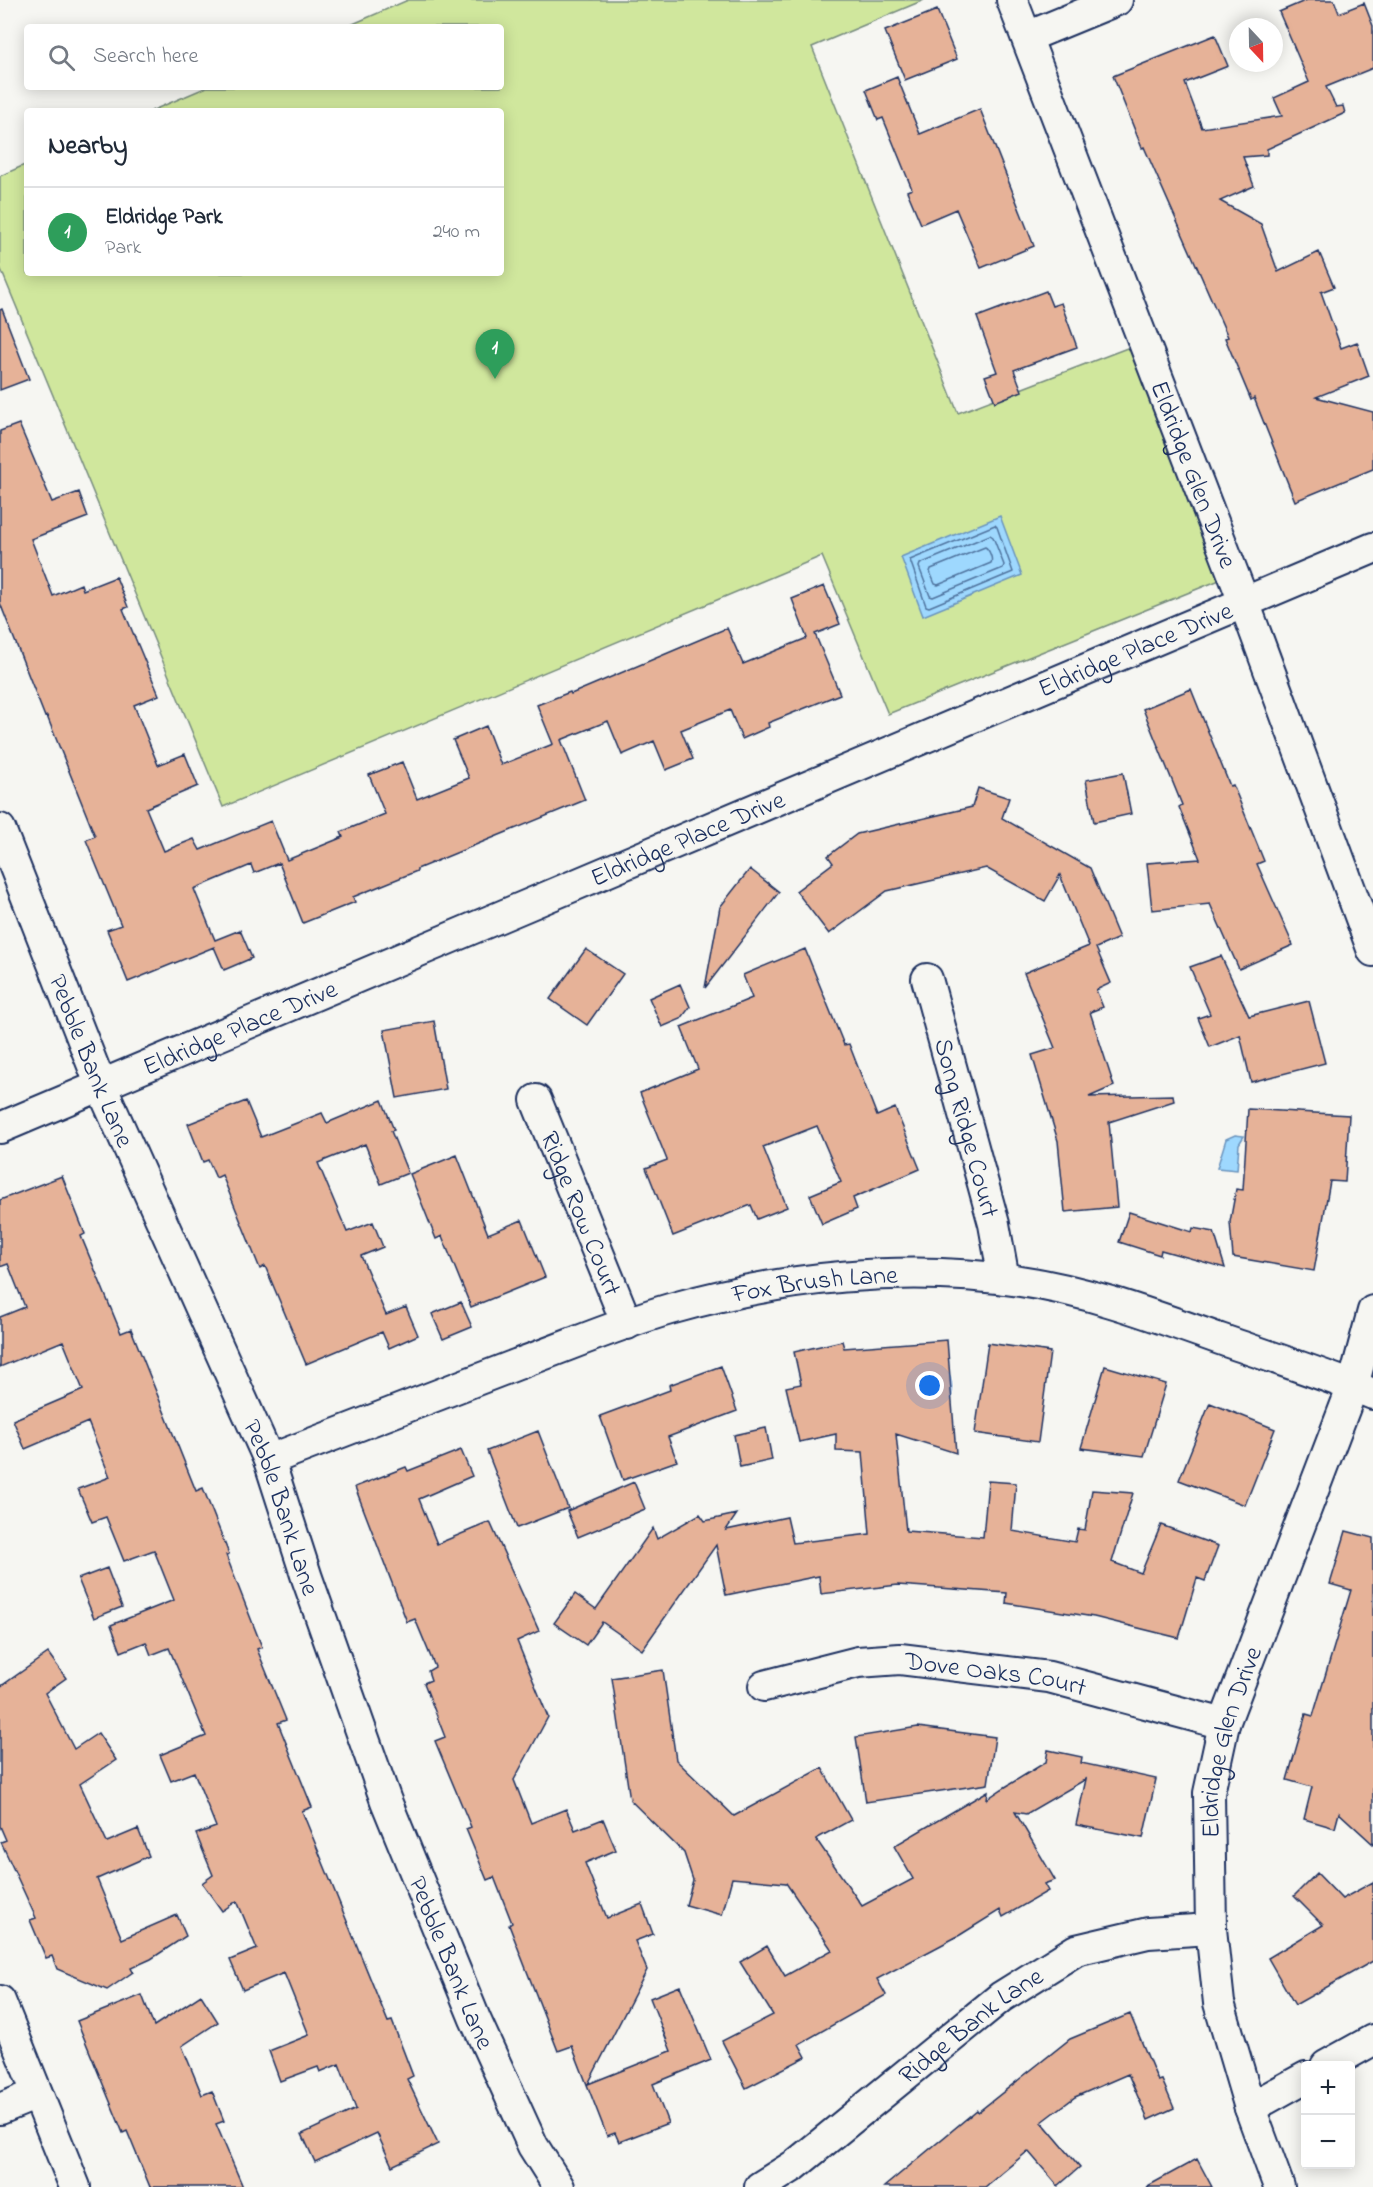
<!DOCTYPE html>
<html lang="en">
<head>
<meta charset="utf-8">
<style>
	:root { --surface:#fff; --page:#f6f6f7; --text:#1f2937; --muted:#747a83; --line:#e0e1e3; --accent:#2563eb }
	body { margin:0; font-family:"Indie Flower",sans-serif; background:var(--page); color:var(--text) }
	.controls { position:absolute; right:18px; bottom:18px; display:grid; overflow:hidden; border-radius:6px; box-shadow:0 3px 15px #0003 }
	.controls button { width:54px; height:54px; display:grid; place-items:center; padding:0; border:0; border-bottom:2px solid var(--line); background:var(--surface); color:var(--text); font:30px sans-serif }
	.compass { position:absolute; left:1229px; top:18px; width:54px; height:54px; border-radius:50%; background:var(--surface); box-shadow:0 3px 15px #0003; rotate:158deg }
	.you { position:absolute; left:930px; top:1386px; width:21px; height:21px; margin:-15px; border:4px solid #fff; border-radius:50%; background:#1a73e8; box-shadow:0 0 0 9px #1a73e833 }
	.badge { display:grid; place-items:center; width:39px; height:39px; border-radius:50%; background:var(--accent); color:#fff; font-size:20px; font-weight:700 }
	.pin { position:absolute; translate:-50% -50px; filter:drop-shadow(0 2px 3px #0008) }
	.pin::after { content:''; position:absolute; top:32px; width:21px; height:18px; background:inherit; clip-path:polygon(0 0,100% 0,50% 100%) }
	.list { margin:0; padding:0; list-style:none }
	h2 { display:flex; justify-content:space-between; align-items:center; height:78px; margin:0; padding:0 24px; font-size:26px }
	h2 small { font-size:20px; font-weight:400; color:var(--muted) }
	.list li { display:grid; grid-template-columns:39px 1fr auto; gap:18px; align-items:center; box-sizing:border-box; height:90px; padding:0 24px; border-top:2px solid var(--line) }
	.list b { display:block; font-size:22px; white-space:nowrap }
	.list p { margin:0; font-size:20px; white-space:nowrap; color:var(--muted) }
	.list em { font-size:20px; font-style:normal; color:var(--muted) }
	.icon { flex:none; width:33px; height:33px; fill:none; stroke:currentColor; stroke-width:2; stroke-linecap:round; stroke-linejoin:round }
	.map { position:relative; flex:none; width:1373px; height:2187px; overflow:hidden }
	.search { position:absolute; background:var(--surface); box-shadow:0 3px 15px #0003; left:24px; top:24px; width:480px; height:66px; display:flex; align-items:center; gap:15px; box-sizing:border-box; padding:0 21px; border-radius:6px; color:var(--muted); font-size:22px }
	.panel { position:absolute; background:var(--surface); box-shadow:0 3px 15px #0003; left:24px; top:108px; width:480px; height:168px; border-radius:6px }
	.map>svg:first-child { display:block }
	.green { fill:#d0e79d; stroke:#768b7e; stroke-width:1.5 }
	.water { fill:#9ed8fe; stroke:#6a94be; stroke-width:1.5 }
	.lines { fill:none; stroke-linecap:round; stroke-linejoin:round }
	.shore { stroke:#4f739e; stroke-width:1.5 }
	.building { fill:#e6b298; stroke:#1b2f5e; stroke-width:1.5 }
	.street-casing { stroke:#1b2f5e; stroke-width:34 }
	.street { stroke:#f6f6f2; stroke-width:30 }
	.labels { text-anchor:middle; stroke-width:5; stroke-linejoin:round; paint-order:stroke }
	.street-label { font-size:26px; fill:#1b2f5e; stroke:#f6f6f2 }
</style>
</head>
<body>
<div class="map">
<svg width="1373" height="2187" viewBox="0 0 1373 2187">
	<rect width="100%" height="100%" fill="#f6f6f2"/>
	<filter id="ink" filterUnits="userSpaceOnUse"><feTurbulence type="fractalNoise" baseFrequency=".0167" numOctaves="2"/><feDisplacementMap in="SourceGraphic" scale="12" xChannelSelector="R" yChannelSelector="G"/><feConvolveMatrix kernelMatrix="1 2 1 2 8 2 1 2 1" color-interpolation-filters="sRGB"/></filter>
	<g filter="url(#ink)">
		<path class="green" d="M 408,0 L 924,0 L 812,47 L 958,413 L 1135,345 L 1232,575 L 888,714 L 822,556 L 223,807 L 0,267 L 0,176 L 27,164 L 27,273 L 501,273 L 501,111 L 151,111 L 207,87 L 501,87 L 501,27 L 346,27 Z"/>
		<path class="water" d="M 1000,516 L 1022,575 L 923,616 L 901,557 Z
			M 1235,1135 L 1244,1136 L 1239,1144 L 1237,1170 L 1217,1168 L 1226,1139 Z"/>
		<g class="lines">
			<path class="shore" d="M 995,525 L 997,527 L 1013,572 L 929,607 L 926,606 L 910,560 Z
				M 990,535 L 993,537 L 1004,565 L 1003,568 L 933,597 L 930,596 L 919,567 L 920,564 Z
				M 985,547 C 989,549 993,559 991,563 L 938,585 L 935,584 L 930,572 L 931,569 Z"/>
		</g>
		<path class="building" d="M 1307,0 L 1334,0 L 1339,13 L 1364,3 L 1373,26 L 1373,68 L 1326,87 L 1336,107 L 1343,106 L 1345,113 L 1267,149 L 1267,155 L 1243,157 L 1254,186 L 1220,201 L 1261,224 L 1278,272 L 1319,252 L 1334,287 L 1321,292 L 1341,348 L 1357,342 L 1369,376 L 1316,397 L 1373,412 L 1373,469 L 1295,501 L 1254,398 L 1251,400 L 1225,338 L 1228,337 L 1144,147 L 1142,148 L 1113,76 L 1215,35 L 1228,66 L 1185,83 L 1202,128 L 1282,116 L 1274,98 L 1309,82 L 1279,12 Z
			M 937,10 L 957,59 L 905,80 L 885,31 Z
			M 897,77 L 920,134 L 980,109 L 1034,246 L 981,268 L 956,209 L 921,224 L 907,191 L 912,189 L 883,118 L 878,120 L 866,90 Z
			M 1046,291 L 1052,306 L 1061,303 L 1077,347 L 1014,370 L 1022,391 L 995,402 L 985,376 L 997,372 L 977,317 Z
			M 2,309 L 29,379 L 0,390 L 0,310 Z
			M 19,424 L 52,502 L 79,492 L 88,517 L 31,539 L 53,596 L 81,584 L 83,590 L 116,577 L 128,607 L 123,609 L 159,695 L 134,705 L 158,765 L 185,754 L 198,786 L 146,808 L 164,851 L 194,839 L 200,850 L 271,821 L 287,860 L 343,837 L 341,832 L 385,814 L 369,775 L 402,762 L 417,799 L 469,778 L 453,740 L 486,726 L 501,765 L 553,744 L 537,705 L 570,692 L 571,694 L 727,628 L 743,664 L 807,638 L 792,599 L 824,586 L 840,624 L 815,634 L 840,694 L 768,723 L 769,727 L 742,739 L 730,710 L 681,730 L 693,759 L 666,770 L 654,741 L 622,755 L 608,721 L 561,740 L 585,800 L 417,869 L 417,871 L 353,897 L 355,902 L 303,923 L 279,863 L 254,873 L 251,865 L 194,889 L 215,940 L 240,930 L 252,958 L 224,970 L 214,947 L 128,982 L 107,930 L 121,925 L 86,840 L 95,836 L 47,716 L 45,717 L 0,603 L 0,431 Z
			M 1191,689 L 1230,786 L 1233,785 L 1264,861 L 1257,864 L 1293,945 L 1239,969 L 1210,904 L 1152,910 L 1147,863 L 1200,859 L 1179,807 L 1182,805 L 1143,709 Z
			M 1123,773 L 1131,814 L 1094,822 L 1086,780 Z
			M 978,788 L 1009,798 L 1002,818 L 1090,868 L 1119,938 L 1096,948 L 1111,983 L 1096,990 L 1103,1007 L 1090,1012 L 1114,1086 L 1089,1097 L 1173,1095 L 1174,1101 L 1109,1122 L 1117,1207 L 1065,1212 L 1058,1141 L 1032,1055 L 1055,1048 L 1024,973 L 1089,946 L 1060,875 L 1045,901 L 986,868 L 887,891 L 829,934 L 796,891 L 833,863 L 828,856 L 857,834 L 972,807 Z
			M 750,869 L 779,892 L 705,988 L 720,907 Z
			M 586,949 L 623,974 L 587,1025 L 550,999 Z
			M 805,949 L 844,1045 L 849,1044 L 877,1116 L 895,1108 L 920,1169 L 853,1198 L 857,1209 L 822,1224 L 810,1195 L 841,1182 L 817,1126 L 763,1147 L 787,1207 L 757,1219 L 751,1205 L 673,1236 L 646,1168 L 667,1160 L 640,1093 L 698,1069 L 681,1027 L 752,998 L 743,975 Z
			M 1221,956 L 1249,1016 L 1309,1001 L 1325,1063 L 1251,1082 L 1240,1035 L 1210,1047 L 1198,1018 L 1210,1014 L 1190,967 Z
			M 680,984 L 690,1007 L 681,1019 L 662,1027 L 649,998 Z
			M 434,1021 L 446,1089 L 397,1098 L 384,1030 Z
			M 382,1100 L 394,1130 L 391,1131 L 408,1173 L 381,1184 L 365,1144 L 318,1163 L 347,1232 L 373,1222 L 383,1247 L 361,1256 L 386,1315 L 406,1307 L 418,1335 L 389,1348 L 382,1332 L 306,1364 L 265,1266 L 260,1269 L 222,1175 L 216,1178 L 208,1160 L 203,1162 L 188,1124 L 246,1101 L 261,1137 L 322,1113 L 327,1123 Z
			M 1248,1109 L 1349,1115 L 1345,1182 L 1330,1181 L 1314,1271 L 1233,1257 L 1230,1222 L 1236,1189 L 1243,1190 Z
			M 457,1155 L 488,1234 L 522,1220 L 545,1277 L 471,1307 L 442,1236 L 436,1239 L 410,1174 Z
			M 62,1176 L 85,1234 L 81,1236 L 121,1333 L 131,1329 L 196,1491 L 203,1488 L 229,1554 L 226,1555 L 262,1647 L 257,1649 L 286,1720 L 278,1723 L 312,1807 L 302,1811 L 388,2022 L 392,2021 L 413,2076 L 407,2079 L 438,2144 L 392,2166 L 377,2133 L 315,2162 L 302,2134 L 356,2109 L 339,2064 L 320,2072 L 318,2067 L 280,2081 L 269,2051 L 309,2035 L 284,1973 L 243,1990 L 230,1960 L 257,1949 L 237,1901 L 222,1911 L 202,1883 L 213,1875 L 196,1834 L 216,1827 L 194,1772 L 171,1781 L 160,1755 L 206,1736 L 169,1648 L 151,1655 L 146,1642 L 121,1652 L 111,1625 L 174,1600 L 154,1550 L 124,1561 L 106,1517 L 92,1522 L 78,1489 L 110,1477 L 88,1422 L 25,1449 L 13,1420 L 83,1390 L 63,1341 L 0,1367 L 0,1317 L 25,1307 L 8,1264 L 0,1267 L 0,1200 Z
			M 1129,1212 L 1192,1232 L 1193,1228 L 1214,1232 L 1225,1268 L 1161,1250 L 1160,1255 L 1119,1242 Z
			M 461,1302 L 472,1327 L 443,1339 L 432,1314 Z
			M 947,1340 L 956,1453 L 896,1434 L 906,1531 L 983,1537 L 988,1481 L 1016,1483 L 1012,1531 L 1075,1542 L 1078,1529 L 1085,1530 L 1092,1490 L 1133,1493 L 1112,1562 L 1141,1573 L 1161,1525 L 1218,1546 L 1205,1581 L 1197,1578 L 1179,1638 L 1094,1617 L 1006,1603 L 1007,1593 L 898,1585 L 821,1594 L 819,1576 L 726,1595 L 716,1545 L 642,1650 L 602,1622 L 586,1645 L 554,1623 L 575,1594 L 596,1609 L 653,1528 L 657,1539 L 700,1514 L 705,1521 L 737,1514 L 726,1530 L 787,1517 L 793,1543 L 870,1534 L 863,1452 L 836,1451 L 836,1434 L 799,1442 L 786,1387 L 801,1384 L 794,1352 L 842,1341 L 844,1348 Z
			M 988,1343 L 1050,1352 L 1038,1442 L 975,1433 Z
			M 721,1366 L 737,1411 L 668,1437 L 677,1461 L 623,1480 L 600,1416 L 670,1390 L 669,1385 Z
			M 1105,1366 L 1166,1384 L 1144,1456 L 1081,1448 Z
			M 1210,1403 L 1275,1429 L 1245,1505 L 1179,1480 Z
			M 766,1428 L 772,1460 L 740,1467 L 734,1435 Z
			M 538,1431 L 568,1508 L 517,1528 L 487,1451 Z
			M 461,1450 L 472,1476 L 419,1499 L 437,1544 L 490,1522 L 539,1631 L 517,1641 L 548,1717 L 514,1780 L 531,1823 L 566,1809 L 575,1830 L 603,1819 L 616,1850 L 585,1863 L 607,1918 L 642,1904 L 653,1934 L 635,1941 L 647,1970 L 588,2084 L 671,2051 L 650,1998 L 680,1986 L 711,2060 L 653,2084 L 668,2123 L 619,2142 L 615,2133 L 607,2136 L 572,2046 L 558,2051 L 509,1925 L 512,1923 L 494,1877 L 487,1880 L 466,1829 L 471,1827 L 435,1741 L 445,1737 L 424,1683 L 431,1680 L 428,1671 L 435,1667 L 415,1619 L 407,1622 L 355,1487 L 406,1467 L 408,1471 Z
			M 634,1482 L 645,1509 L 578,1537 L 567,1511 Z
			M 1346,1531 L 1373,1538 L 1373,1844 L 1339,1813 L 1335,1828 L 1304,1819 L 1312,1787 L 1287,1780 L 1306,1714 L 1313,1716 L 1351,1590 L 1330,1584 Z
			M 107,1568 L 122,1607 L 94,1618 L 78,1579 Z
			M 48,1653 L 66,1678 L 45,1693 L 74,1749 L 98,1733 L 116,1760 L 80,1784 L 107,1842 L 138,1829 L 149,1856 L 97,1879 L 122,1939 L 177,1915 L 186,1936 L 151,1959 L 131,1968 L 133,1972 L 107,1990 L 57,1969 L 52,1956 L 46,1958 L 30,1920 L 36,1918 L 1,1842 L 6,1840 L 0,1826 L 0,1687 Z
			M 663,1670 L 676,1760 L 734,1816 L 822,1768 L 851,1820 L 816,1839 L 862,1906 L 913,1879 L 894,1846 L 988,1791 L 987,1799 L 1002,1789 L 1046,1762 L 1048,1750 L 1082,1757 L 1081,1763 L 1156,1779 L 1143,1838 L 1076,1825 L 1086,1779 L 1026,1814 L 1015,1812 L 1055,1880 L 1044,1884 L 1048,1891 L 1003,1917 L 1000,1910 L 960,1935 L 877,1979 L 886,1995 L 799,2044 L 806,2057 L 746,2088 L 722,2041 L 773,2015 L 740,1962 L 767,1946 L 785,1976 L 832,1950 L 786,1883 L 732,1878 L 722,1915 L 686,1905 L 693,1880 L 684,1853 L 630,1800 L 612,1678 Z
			M 918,1727 L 995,1737 L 988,1784 L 866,1802 L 856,1737 Z
			M 1317,1873 L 1342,1899 L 1373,1882 L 1373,1961 L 1295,2005 L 1268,1958 L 1323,1925 L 1294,1896 Z
			M 142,1995 L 154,2026 L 201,1995 L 218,2022 L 182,2046 L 202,2095 L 212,2091 L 224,2121 L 216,2124 L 243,2187 L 150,2187 L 127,2131 L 123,2133 L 77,2021 Z
			M 1130,2014 L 1158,2081 L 1162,2080 L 1174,2108 L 1148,2120 L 1128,2074 L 1075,2097 L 1042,2122 L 1080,2167 L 1058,2186 L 1028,2151 L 985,2187 L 884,2187 L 977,2110 L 978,2112 L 1070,2039 Z
			M 1197,2159 L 1212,2187 L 1146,2187 Z"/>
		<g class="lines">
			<g class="street-casing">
				<g id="street">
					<path id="s1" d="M 1012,0 L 1244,602 L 1373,951"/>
					<path d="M 1027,37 L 1117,0"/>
					<path id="s2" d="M 0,829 L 101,1086 L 269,1460 L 307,1578 L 386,1801 L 475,2019 L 533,2146 L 559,2187"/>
					<path id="s3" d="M 927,979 L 994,1224 L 1004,1279"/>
					<path id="s4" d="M 536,1100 L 627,1324"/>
					<path id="s5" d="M 0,1128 L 1373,548"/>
					<path id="s6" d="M 269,1460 C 351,1428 434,1396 518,1364 C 568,1346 618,1324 670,1309 C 783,1277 904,1264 1020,1281 C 1089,1291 1155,1316 1220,1339 C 1271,1357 1323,1374 1373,1394"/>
					<path id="s7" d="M 764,1686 L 858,1662 L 900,1659 L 1049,1677 L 1224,1724"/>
					<path d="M 0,2001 L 75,2187"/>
					<path d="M 1326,2066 L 1373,2040"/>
					<path d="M 1250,2108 L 1306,2077"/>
					<path d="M 0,2109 L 37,2094"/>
					<path id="s8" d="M 760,2187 L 795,2165 L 1001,1997 L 1076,1950 L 1148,1933 L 1211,1929"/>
					<path id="s9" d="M 1279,2187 L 1250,2108 L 1219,2003 L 1211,1929 L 1209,1793 L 1224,1724 L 1353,1386 L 1373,1311"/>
				</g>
			</g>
			<use href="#street" class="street"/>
		</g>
	</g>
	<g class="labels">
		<g class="street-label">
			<text dy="9" stroke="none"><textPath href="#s1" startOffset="508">Eldridge Glen Drive</textPath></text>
			<text dy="9" stroke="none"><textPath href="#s5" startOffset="1232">Eldridge Place Drive</textPath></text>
			<text dy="9" stroke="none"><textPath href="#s5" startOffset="746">Eldridge Place Drive</textPath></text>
			<text dy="9" stroke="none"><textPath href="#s5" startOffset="260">Eldridge Place Drive</textPath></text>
			<text dy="9" stroke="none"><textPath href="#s2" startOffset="249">Pebble Bank Lane</textPath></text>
			<text dy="9" stroke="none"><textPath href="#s3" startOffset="154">Song Ridge Court</textPath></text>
			<text dy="9" stroke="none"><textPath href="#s4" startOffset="122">Ridge Row Court</textPath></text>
			<text dy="9" stroke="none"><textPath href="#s6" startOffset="576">Fox Brush Lane</textPath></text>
			<text dy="9" stroke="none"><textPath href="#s2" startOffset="735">Pebble Bank Lane</textPath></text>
			<text dy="9" stroke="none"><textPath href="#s7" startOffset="236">Dove Oaks Court</textPath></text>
			<text dy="9" stroke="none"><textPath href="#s9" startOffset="458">Eldridge Glen Drive</textPath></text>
			<text dy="9" stroke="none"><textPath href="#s2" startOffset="1221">Pebble Bank Lane</textPath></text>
			<text dy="9" stroke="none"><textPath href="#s8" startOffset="266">Ridge Bank Lane</textPath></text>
		</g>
	</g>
</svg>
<div class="controls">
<button>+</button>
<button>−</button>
</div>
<svg class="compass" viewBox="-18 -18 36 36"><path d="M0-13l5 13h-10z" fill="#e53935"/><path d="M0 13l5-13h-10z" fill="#747a83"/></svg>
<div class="you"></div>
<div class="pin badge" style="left:495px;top:379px;background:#2e9e5b">1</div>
<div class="search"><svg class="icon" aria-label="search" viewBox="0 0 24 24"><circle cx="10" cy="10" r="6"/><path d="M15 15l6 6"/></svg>Search here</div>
<section class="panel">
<h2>Nearby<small></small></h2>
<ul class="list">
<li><span class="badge" style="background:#2e9e5b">1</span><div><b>Eldridge Park</b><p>Park</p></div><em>240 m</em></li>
</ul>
</section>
</div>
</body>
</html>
